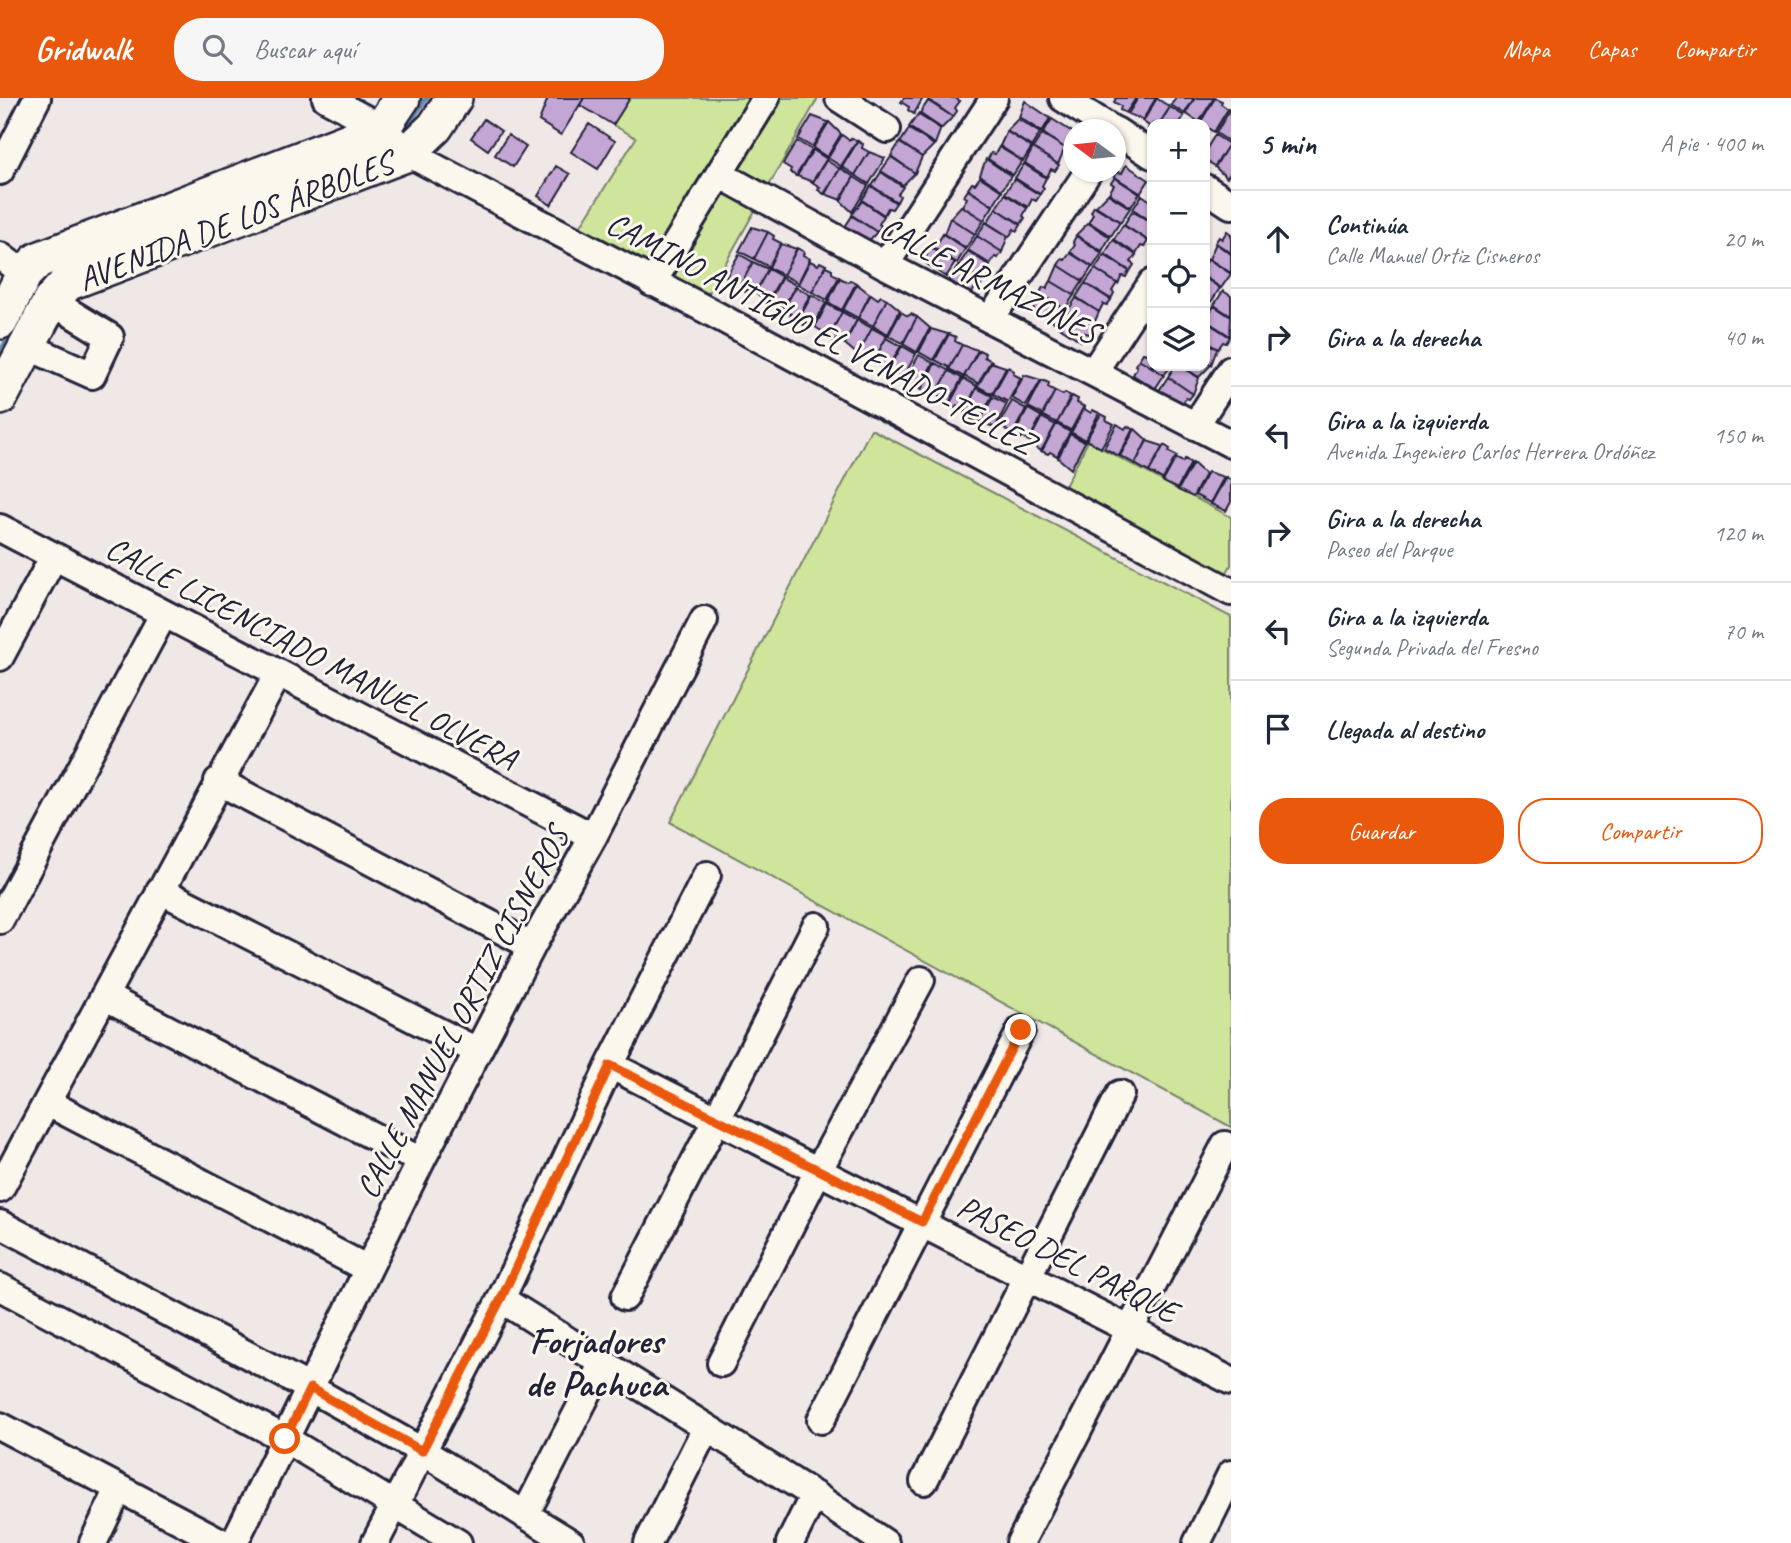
<!DOCTYPE html>
<html lang="es">
<head>
<meta charset="utf-8">
<style>
	:root { --surface:#fff; --page:#f6f6f7; --text:#1f2937; --muted:#747a83; --line:#e0e1e3; --accent:#ea580c }
	body { margin:0; font-family:Caveat,sans-serif; background:var(--page); color:var(--text) }
	.controls { position:absolute; right:21px; top:21px; display:grid; overflow:hidden; border-radius:14px; box-shadow:0 2px 5px #0004 }
	.controls button { width:63px; height:63px; display:grid; place-items:center; padding:0; border:0; border-bottom:2px solid var(--line); background:var(--surface); color:var(--text); font:35px sans-serif }
	.compass { position:absolute; left:1063px; top:21px; width:63px; height:63px; border-radius:50%; background:var(--surface); box-shadow:0 2px 5px #0004; rotate:285deg }
	.stop { position:absolute; width:21px; height:21px; margin:-16px; border:5px solid #ea580c; border-radius:50%; background:#fff }
	.stop.end { background:#ea580c; border-color:#fff; box-shadow:0 2px 7px #0008 }
	.list { margin:0; padding:0; list-style:none }
	h2 { display:flex; justify-content:space-between; align-items:center; height:91px; margin:0; padding:0 28px; font-size:30px }
	h2 small { font-size:23px; font-weight:400; color:var(--muted) }
	.list li { display:grid; grid-template-columns:46px 1fr auto; gap:21px; align-items:center; box-sizing:border-box; height:98px; padding:0 28px; border-top:2px solid var(--line) }
	.list b { display:block; font-size:26px; white-space:nowrap }
	.list p { margin:0; font-size:23px; white-space:nowrap; color:var(--muted) }
	.list em { font-size:23px; font-style:normal; color:var(--muted) }
	.actions { display:flex; gap:14px; padding:21px 28px }
	.actions a { flex:1; padding:16px 0; border:2px solid var(--accent); border-radius:28px; text-align:center; font-size:24px; color:var(--accent) }
	.actions .main { background:var(--accent); color:#fff }
	.icon { flex:none; width:38px; height:38px; fill:none; stroke:currentColor; stroke-width:2; stroke-linecap:round; stroke-linejoin:round }
	.map { position:relative; flex:none; width:1231px; height:1445px; overflow:hidden }
	header { display:flex; align-items:center; gap:42px; box-sizing:border-box; height:98px; padding:0 35px; background:var(--accent); color:#fff }
	header strong { font-size:33px }
	nav { display:flex; gap:38px; margin-inline-start:auto; font-size:24px }
	.search { width:490px; height:63px; background:var(--page); display:flex; align-items:center; gap:18px; box-sizing:border-box; padding:0 24px; border-radius:28px; color:var(--muted); font-size:26px }
	main { display:flex }
	aside { flex:1; background:var(--surface) }
	.map>svg:first-child { display:block }
	.green { fill:#cfe59b; stroke:#78846b; stroke-width:2 }
	.lines { fill:none; stroke-linecap:round; stroke-linejoin:round }
	.stream { stroke:#6b8aad; stroke-width:6 }
	.building { fill:#c3a6d3; stroke:#22223b; stroke-width:2 }
	.minor-casing { stroke:#22223b; stroke-width:32 }
	.major-casing { stroke:#22223b; stroke-width:40 }
	.minor { stroke:#fbf7ec; stroke-width:26 }
	.major { stroke:#fbf7ec; stroke-width:35 }
	.route { stroke:#ea580c; stroke-width:9 }
	.labels { text-anchor:middle; stroke-width:6; stroke-linejoin:round; paint-order:stroke }
	.street-label { font-size:33px; fill:#22223b; stroke:#fbf7ec }
	.quarter-label { font-size:37px; font-weight:bold; fill:#22223b; stroke:#fbf7ec }
</style>
</head>
<body>
<header>
<strong>Gridwalk</strong>
<div class="search"><svg class="icon" aria-label="search" viewBox="0 0 24 24"><circle cx="10" cy="10" r="6"/><path d="M15 15l6 6"/></svg>Buscar aquí</div>
<nav><a>Mapa</a><a>Capas</a><a>Compartir</a></nav>
</header>
<main>
<div class="map">
<svg width="1231" height="1445" viewBox="0 0 1231 1445">
	<rect width="100%" height="100%" fill="#f0e7e7"/>
	<filter id="ink" filterUnits="userSpaceOnUse"><feTurbulence type="fractalNoise" baseFrequency=".0143" numOctaves="2"/><feDisplacementMap in="SourceGraphic" scale="14" xChannelSelector="R" yChannelSelector="G"/><feConvolveMatrix kernelMatrix="1 2 1 2 8 2 1 2 1" color-interpolation-filters="sRGB"/></filter>
	<g filter="url(#ink)">
		<path class="green" d="M 630,0 L 818,0 L 702,207 L 573,140 L 636,40 L 613,27 Z
			M 871,331 L 1231,519 L 1231,1029 L 670,724 Z
			M 1088,343 L 1231,419 L 1231,467 L 1221,485 L 1061,396 Z"/>
		<g class="lines">
			<path class="stream" d="M 400,37 L 426,0
				M 34,192 L 55,175
				M 0,256 L 12,233"/>
		</g>
		<path class="building" d="M 548,0 L 584,0 L 561,37 L 539,23 Z
			M 584,0 L 630,0 L 613,27 L 580,7 Z
			M 904,0 L 923,0 L 914,16 L 908,12 L 909,9 L 901,4 Z
			M 930,0 L 955,0 L 960,3 L 955,10 L 957,13 L 953,19 L 929,2 Z
			M 1116,0 L 1136,0 L 1126,15 L 1120,12 L 1121,8 L 1114,4 Z
			M 1138,0 L 1157,0 L 1144,22 L 1128,16 Z
			M 1156,0 L 1170,9 L 1159,26 L 1152,26 L 1152,34 L 1148,31 L 1149,28 L 1142,23 Z
			M 1176,0 L 1195,0 L 1185,16 L 1171,7 Z
			M 1194,0 L 1214,0 L 1199,24 L 1185,15 Z
			M 1215,0 L 1222,3 L 1221,6 L 1228,11 L 1214,34 L 1200,25 Z
			M 928,3 L 953,19 L 941,31 L 919,17 Z
			M 1025,3 L 1050,20 L 1042,34 L 1019,19 Z
			M 1170,9 L 1184,18 L 1179,26 L 1160,26 Z
			M 1231,10 L 1231,42 L 1230,44 L 1216,35 Z
			M 919,15 L 941,30 L 935,46 L 909,29 Z
			M 812,18 L 828,24 L 812,49 L 798,41 Z
			M 484,21 L 501,33 L 488,52 L 471,40 Z
			M 1018,21 L 1040,35 L 1031,49 L 1006,33 Z
			M 1052,21 L 1074,35 L 1074,43 L 1070,42 L 1065,50 L 1043,35 Z
			M 829,24 L 841,36 L 827,59 L 813,50 Z
			M 589,26 L 615,43 L 598,71 L 571,54 Z
			M 909,31 L 934,47 L 922,59 L 900,45 Z
			M 1007,33 L 1032,49 L 1023,63 L 1000,48 Z
			M 1042,36 L 1065,50 L 1058,66 L 1033,50 Z
			M 508,37 L 526,49 L 513,69 L 495,57 Z
			M 842,37 L 849,42 L 852,40 L 858,43 L 842,69 L 828,60 Z
			M 1215,37 L 1229,46 L 1215,68 L 1208,64 L 1205,66 L 1205,53 Z
			M 797,43 L 812,52 L 796,78 L 790,74 L 791,71 L 783,66 Z
			M 857,43 L 863,46 L 862,50 L 869,54 L 855,77 L 841,68 Z
			M 900,44 L 922,59 L 915,75 L 891,58 Z
			M 1229,46 L 1231,47 L 1231,74 L 1227,80 L 1215,69 Z
			M 999,49 L 1022,63 L 1013,77 L 988,61 L 991,55 L 995,56 Z
			M 1033,50 L 1059,67 L 1055,73 L 1051,71 L 1047,79 L 1025,65 Z
			M 813,52 L 827,61 L 813,84 L 797,78 Z
			M 869,54 L 885,60 L 869,86 L 855,77 Z
			M 891,59 L 915,75 L 903,87 L 881,73 Z
			M 986,61 L 1011,78 L 1002,92 L 980,77 Z
			M 826,62 L 840,71 L 824,96 L 818,92 L 820,89 L 812,84 Z
			M 1024,66 L 1046,80 L 1042,88 L 1044,90 L 1040,96 L 1015,80 Z
			M 1126,67 L 1149,82 L 1140,96 L 1114,79 L 1118,74 L 1122,75 Z
			M 556,68 L 570,76 L 551,107 L 538,98 Z
			M 840,70 L 854,79 L 841,102 L 825,96 Z
			M 881,74 L 903,89 L 898,96 L 900,98 L 897,104 L 872,88 Z
			M 854,79 L 868,88 L 852,114 L 840,102 Z
			M 980,79 L 1002,93 L 993,107 L 968,91 L 972,85 L 975,86 Z
			M 1115,79 L 1140,95 L 1131,109 L 1109,95 L 1114,87 L 1111,85 Z
			M 1014,81 L 1040,97 L 1036,103 L 1032,101 L 1028,109 L 1005,95 Z
			M 871,88 L 896,105 L 892,111 L 888,110 L 884,117 L 862,102 Z
			M 968,92 L 993,108 L 984,122 L 962,108 L 967,100 L 964,98 Z
			M 1005,96 L 1027,110 L 1023,118 L 1025,120 L 1021,126 L 996,110 Z
			M 1108,96 L 1130,110 L 1121,124 L 1096,108 Z
			M 1142,97 L 1152,104 L 1152,124 L 1133,111 Z
			M 862,103 L 884,118 L 879,126 L 881,128 L 877,134 L 852,117 Z
			M 961,108 L 984,122 L 975,136 L 950,120 Z
			M 1094,108 L 1120,124 L 1111,138 L 1089,124 L 1093,116 L 1091,114 Z
			M 996,110 L 1021,127 L 1017,133 L 1014,131 L 1009,139 L 987,125 Z
			M 1132,113 L 1152,125 L 1150,134 L 1152,137 L 1149,143 L 1124,127 Z
			M 852,118 L 877,134 L 865,147 L 843,132 Z
			M 950,120 L 975,136 L 966,150 L 944,136 Z
			M 986,124 L 1008,138 L 1002,154 L 977,138 Z
			M 1088,125 L 1110,139 L 1102,153 L 1076,137 Z
			M 1123,127 L 1148,143 L 1144,149 L 1141,148 L 1136,156 L 1114,141 Z
			M 752,129 L 768,134 L 754,161 L 739,153 Z
			M 1227,133 L 1231,136 L 1231,156 L 1215,145 L 1219,139 L 1222,141 Z
			M 768,134 L 774,138 L 773,141 L 781,145 L 769,169 L 754,161 Z
			M 943,136 L 965,151 L 957,165 L 931,148 L 935,143 L 938,144 Z
			M 977,138 L 1002,154 L 998,160 L 995,159 L 990,166 L 968,152 Z
			M 1076,138 L 1102,155 L 1093,169 L 1070,154 L 1075,147 L 1073,144 Z
			M 1113,142 L 1136,157 L 1131,164 L 1134,167 L 1130,173 L 1105,156 Z
			M 1216,145 L 1231,155 L 1231,175 L 1209,161 Z
			M 781,146 L 797,151 L 783,177 L 768,169 Z
			M 930,149 L 955,165 L 946,179 L 924,164 Z
			M 797,150 L 804,154 L 803,157 L 810,161 L 798,185 L 783,177 Z
			M 968,153 L 990,168 L 985,175 L 988,177 L 984,183 L 959,167 Z
			M 1070,155 L 1092,169 L 1083,183 L 1058,167 L 1062,161 L 1065,162 Z
			M 739,156 L 753,164 L 739,190 L 733,187 L 733,183 L 726,179 Z
			M 1104,157 L 1129,173 L 1126,179 L 1122,178 L 1118,186 L 1095,171 Z
			M 1208,161 L 1231,176 L 1221,190 L 1205,179 L 1205,167 Z
			M 810,163 L 818,167 L 820,164 L 826,167 L 812,194 L 798,186 Z
			M 753,164 L 768,171 L 755,195 L 748,191 L 745,194 L 739,190 Z
			M 1058,167 L 1083,183 L 1074,197 L 1051,183 Z
			M 826,168 L 832,171 L 832,175 L 839,179 L 827,202 L 812,194 Z
			M 958,168 L 983,184 L 979,190 L 976,189 L 971,196 L 949,182 Z
			M 768,171 L 782,179 L 768,206 L 762,202 L 763,199 L 755,195 Z
			M 1095,171 L 1117,185 L 1112,193 L 1114,195 L 1111,201 L 1085,185 Z
			M 781,179 L 796,187 L 783,210 L 776,206 L 773,209 L 767,205 Z
			M 840,180 L 848,184 L 850,182 L 856,185 L 842,212 L 828,204 Z
			M 1205,180 L 1220,190 L 1211,204 L 1205,200 Z
			M 1051,183 L 1074,197 L 1065,211 L 1040,195 L 1043,189 L 1047,190 Z
			M 1085,185 L 1111,202 L 1107,207 L 1103,206 L 1099,214 L 1076,199 Z
			M 857,186 L 870,196 L 858,220 L 843,212 Z
			M 796,189 L 810,197 L 796,223 L 790,220 L 791,216 L 783,212 Z
			M 1223,193 L 1231,198 L 1231,218 L 1214,207 Z
			M 1039,195 L 1064,211 L 1056,225 L 1033,211 Z
			M 871,196 L 878,201 L 881,198 L 887,201 L 873,228 L 858,220 Z
			M 812,197 L 826,205 L 813,228 L 806,224 L 804,227 L 797,224 Z
			M 1076,200 L 1099,214 L 1092,230 L 1067,214 Z
			M 887,201 L 900,212 L 888,236 L 873,228 Z
			M 827,206 L 842,214 L 828,240 L 822,237 L 823,234 L 815,229 Z
			M 1214,208 L 1231,219 L 1230,238 L 1205,222 Z
			M 842,214 L 857,222 L 844,245 L 837,241 L 834,244 L 828,241 Z
			M 901,214 L 908,218 L 911,216 L 917,219 L 903,245 L 888,238 Z
			M 1067,214 L 1092,230 L 1089,236 L 1085,235 L 1081,243 L 1058,228 Z
			M 917,219 L 930,230 L 917,254 L 903,246 Z
			M 857,222 L 872,230 L 858,257 L 845,246 Z
			M 1205,223 L 1230,239 L 1226,245 L 1223,244 L 1218,251 L 1205,243 Z
			M 872,230 L 887,238 L 874,262 L 866,257 L 864,260 L 858,257 Z
			M 931,231 L 948,236 L 933,262 L 919,254 Z
			M 949,236 L 956,239 L 955,243 L 962,247 L 950,270 L 935,262 Z
			M 886,240 L 901,248 L 886,274 L 874,263 Z
			M 1205,243 L 1217,251 L 1211,267 L 1205,263 Z
			M 962,247 L 978,252 L 964,279 L 949,271 Z
			M 902,248 L 916,256 L 903,280 L 896,275 L 893,278 L 887,275 Z
			M 1151,249 L 1152,268 L 1171,268 L 1164,277 L 1139,261 L 1143,255 L 1146,256 Z
			M 979,252 L 985,255 L 984,259 L 992,263 L 979,286 L 964,278 Z
			M 919,257 L 933,265 L 919,291 L 906,280 Z
			M 1139,261 L 1164,277 L 1155,291 L 1133,277 L 1137,269 L 1135,267 Z
			M 1205,263 L 1211,267 L 1199,279 L 1181,268 L 1205,268 Z
			M 990,264 L 1006,269 L 992,296 L 977,288 Z
			M 935,265 L 949,273 L 936,297 L 929,292 L 927,295 L 921,292 Z
			M 1175,268 L 1181,268 L 1199,280 L 1193,296 L 1168,279 Z
			M 1008,269 L 1014,273 L 1013,276 L 1021,280 L 1008,304 L 993,296 Z
			M 949,273 L 963,281 L 949,307 L 943,304 L 944,300 L 936,296 Z
			M 1024,277 L 1041,282 L 1026,308 L 1012,300 Z
			M 1168,279 L 1193,296 L 1189,301 L 1186,300 L 1181,308 L 1158,294 Z
			M 962,280 L 977,288 L 965,312 L 957,307 L 955,310 L 948,307 Z
			M 1042,282 L 1049,285 L 1048,289 L 1055,293 L 1043,317 L 1028,309 Z
			M 977,290 L 992,298 L 978,325 L 971,321 L 972,318 L 964,314 Z
			M 1055,293 L 1063,297 L 1065,295 L 1071,298 L 1057,325 L 1042,317 Z
			M 1072,298 L 1078,301 L 1077,305 L 1085,309 L 1072,333 L 1057,325 Z
			M 993,299 L 1007,306 L 995,330 L 987,326 L 985,328 L 979,325 Z
			M 1012,303 L 1026,311 L 1012,337 L 999,326 Z
			M 1083,310 L 1091,315 L 1093,312 L 1099,315 L 1085,342 L 1070,334 Z
			M 1028,311 L 1042,319 L 1029,343 L 1022,339 L 1020,341 L 1013,338 Z
			M 1101,316 L 1107,319 L 1106,322 L 1114,326 L 1101,350 L 1086,342 Z
			M 1041,319 L 1056,327 L 1042,353 L 1036,350 L 1037,347 L 1029,342 Z
			M 1056,326 L 1070,334 L 1057,358 L 1050,354 L 1048,356 L 1041,353 Z
			M 1117,326 L 1125,331 L 1127,328 L 1133,331 L 1119,358 L 1104,350 Z
			M 1135,331 L 1147,342 L 1135,366 L 1120,358 Z
			M 1070,336 L 1085,344 L 1071,371 L 1058,360 Z
			M 1147,343 L 1163,348 L 1149,374 L 1135,366 Z
			M 1164,347 L 1170,351 L 1169,354 L 1177,358 L 1164,382 L 1149,374 Z
			M 1175,360 L 1183,364 L 1185,361 L 1191,365 L 1177,391 L 1162,383 Z
			M 1193,365 L 1205,376 L 1193,399 L 1178,392 Z
			M 1208,374 L 1224,379 L 1210,405 L 1195,397 Z
			M 1226,379 L 1231,382 L 1231,404 L 1226,413 L 1211,406 Z"/>
		<g class="lines">
			<g class="minor-casing">
				<path id="minor" d="M 326,0 L 382,30 L 408,55 L 436,70 L 701,209 L 1231,494
					M 839,0 L 887,31
					M 1063,0 L 1113,32
					M 1116,33 L 1152,57
					M 0,73 L 37,0
					M 719,76 L 885,167 L 1231,346
					M 1205,90 L 1231,107
					M 0,158 L 24,176
					M 885,167 L 994,0
					M 652,185 L 766,0
					M 991,220 L 1088,74
					M 27,248 L 92,277 L 110,239 L 51,203
					M 1094,273 L 1152,185
					M 1195,328 L 1231,272
					M 0,430 L 593,739
					M 0,559 L 54,458
					M 218,683 L 532,848
					M 160,792 L 477,953
					M 0,822 L 163,517
					M 104,898 L 421,1063
					M 610,967 L 1231,1283
					M 48,1005 L 368,1171
					M 0,1091 L 278,576
					M 0,1126 L 310,1290 L 422,1353 L 571,1445
					M 0,1189 L 285,1341 L 458,1445
					M 625,1199 L 816,828
					M 501,1201 L 814,1397 L 885,1445
					M 721,1265 L 818,1073 L 921,882
					M 821,1322 L 1021,932
					M 0,1328 L 223,1445
					M 924,1383 L 1120,996
					M 525,1417 L 603,1265
					M 93,1445 L 119,1391
					M 234,1445 L 421,1063 L 532,848 L 593,739 L 704,522
					M 375,1445 L 501,1201 L 610,967 L 707,777
					M 648,1445 L 706,1330
					M 790,1445 L 814,1397
					M 1020,1445 L 1225,1047
					M 1197,1445 L 1231,1376"/>
			</g>
			<g class="major-casing">
				<path id="major" d="M 0,223 L 24,176 L 38,162 L 382,30 L 402,0
					M 0,299 L 51,203 L 67,185 L 408,55 L 435,29 L 454,0"/>
			</g>
			<use href="#minor" class="minor"/>
			<use href="#major" class="major"/>
		</g>
	</g>
	<g class="lines" filter="url(#ink)">
		<path class="route" d="M 285,1341 L 310,1290 L 422,1353 L 501,1201 L 610,967 L 922,1124 L 1021,932"/>
	</g>
	<g class="labels">
		<g class="street-label">
			<text transform="translate(235 122) rotate(-21)" y="12">AVENIDA DE LOS ÁRBOLES</text>
			<text transform="translate(990 181) rotate(27)" y="12">CALLE ARMAZONES</text>
			<text transform="translate(821 234) rotate(28)" y="12">CAMINO ANTIGUO EL VENADO-TELLEZ</text>
			<text transform="translate(312 554) rotate(28)" y="12">CALLE LICENCIADO MANUEL OLVERA</text>
			<text transform="translate(461 914) rotate(-62)" y="12">CALLE MANUEL ORTIZ CISNEROS</text>
			<text transform="translate(1068 1160) rotate(27)" y="12">PASEO DEL PARQUE</text>
		</g>
		<g class="quarter-label">
			<text x="596" y="1255">Forjadores<tspan x="596" dy="43">de Pachuca</tspan></text>
		</g>
	</g>
</svg>
<div class="controls">
<button>+</button>
<button>−</button>
<button><svg class="icon" aria-label="locate" viewBox="0 0 24 24"><circle cx="12" cy="12" r="6"/><path d="M12 2v4M12 18v4M2 12h4M18 12h4"/></svg></button>
<button><svg class="icon" aria-label="layers" viewBox="0 0 24 24"><path d="M12 4l9 5-9 5-9-5zM3 14l9 5 9-5"/></svg></button>
</div>
<svg class="compass" viewBox="-18 -18 36 36"><path d="M0-13l5 13h-10z" fill="#e53935"/><path d="M0 13l5-13h-10z" fill="#747a83"/></svg>
<div class="stop" style="left:285px;top:1341px"></div>
<div class="stop end" style="left:1021px;top:932px"></div>
</div>
<aside>
<h2>5 min<small>A pie · 400 m</small></h2>
<ul class="list">
<li><svg class="icon" aria-label="ahead" viewBox="0 0 24 24"><path d="M12 20V5M6 11l6-6 6 6"/></svg><div><b>Continúa</b><p>Calle Manuel Ortiz Cisneros</p></div><em>20 m</em></li>
<li><svg class="icon" aria-label="right" viewBox="0 0 24 24"><path d="M7 20v-9h11M14 6l5 5-5 5"/></svg><div><b>Gira a la derecha</b></div><em>40 m</em></li>
<li><svg class="icon" aria-label="left" viewBox="0 0 24 24"><path d="M17 20v-9H6M10 6l-5 5 5 5"/></svg><div><b>Gira a la izquierda</b><p>Avenida Ingeniero Carlos Herrera Ordóñez</p></div><em>150 m</em></li>
<li><svg class="icon" aria-label="right" viewBox="0 0 24 24"><path d="M7 20v-9h11M14 6l5 5-5 5"/></svg><div><b>Gira a la derecha</b><p>Paseo del Parque</p></div><em>120 m</em></li>
<li><svg class="icon" aria-label="left" viewBox="0 0 24 24"><path d="M17 20v-9H6M10 6l-5 5 5 5"/></svg><div><b>Gira a la izquierda</b><p>Segunda Privada del Fresno</p></div><em>70 m</em></li>
<li><svg class="icon" aria-label="arrive" viewBox="0 0 24 24"><path d="M6 21V4h12l-3 4 3 4H6"/></svg><div><b>Llegada al destino</b></div></li>
</ul>
<div class="actions"><a class="main">Guardar</a><a>Compartir</a></div>
</aside>
</main>
</body>
</html>
